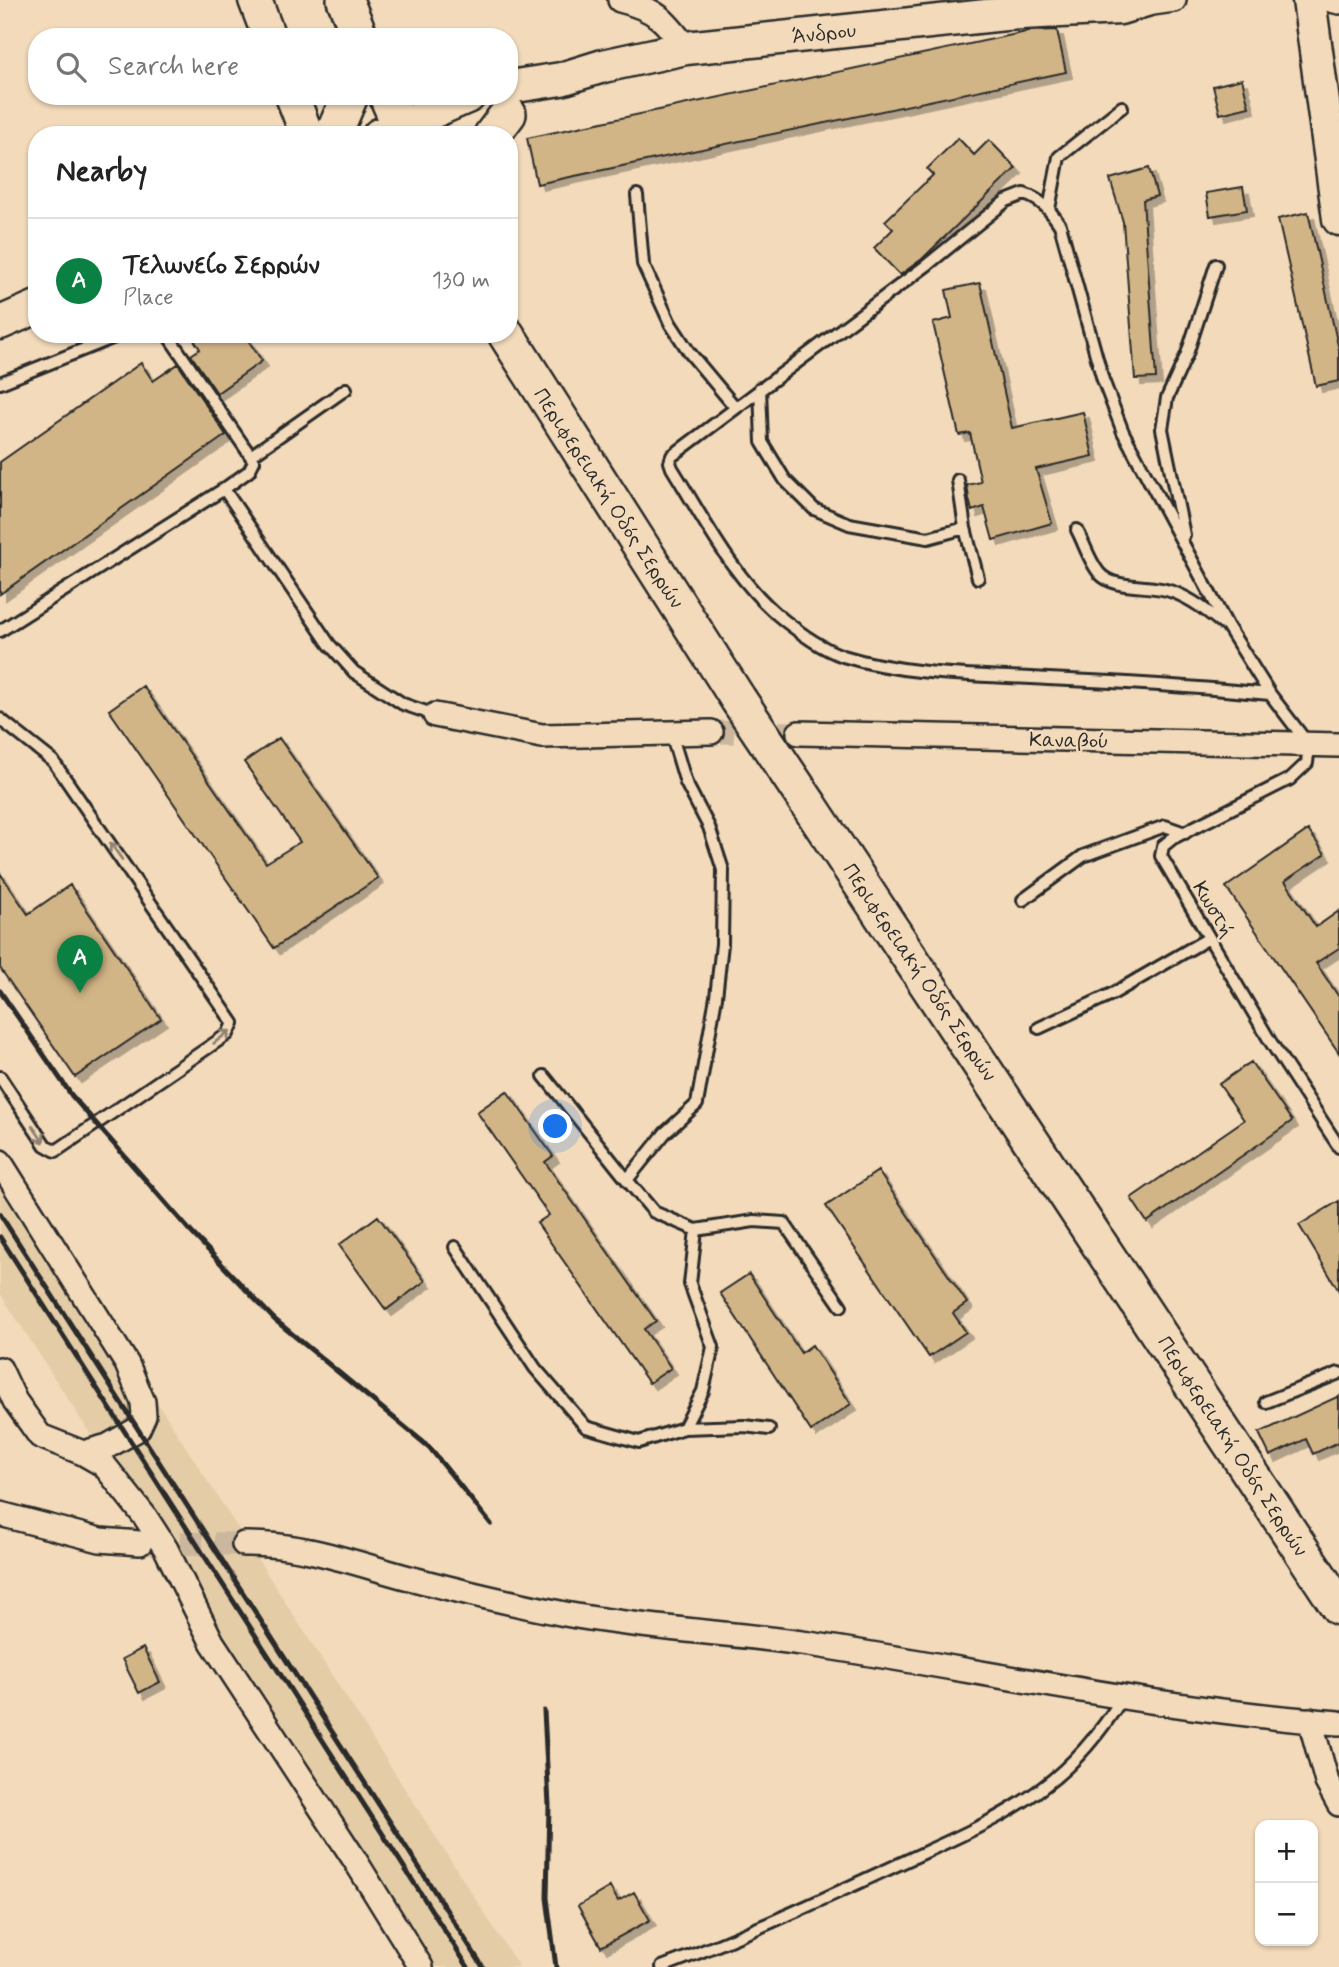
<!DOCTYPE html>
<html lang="en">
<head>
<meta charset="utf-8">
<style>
	:root { --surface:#fff; --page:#f2f2f2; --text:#222; --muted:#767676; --line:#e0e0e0; --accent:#0b8043 }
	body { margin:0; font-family:Mynerve,sans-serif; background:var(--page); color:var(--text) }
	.controls { position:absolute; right:21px; bottom:21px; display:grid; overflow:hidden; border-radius:14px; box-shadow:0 2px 5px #0004 }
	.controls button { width:63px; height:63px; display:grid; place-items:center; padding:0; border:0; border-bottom:2px solid var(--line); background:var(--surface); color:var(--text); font:35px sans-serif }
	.you { position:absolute; left:556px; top:1127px; width:24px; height:24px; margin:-18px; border:5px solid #fff; border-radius:50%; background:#1a73e8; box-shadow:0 0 0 10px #1a73e833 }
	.badge { display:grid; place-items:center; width:46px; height:46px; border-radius:50%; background:var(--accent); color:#fff; font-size:23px; font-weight:700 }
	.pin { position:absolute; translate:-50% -58px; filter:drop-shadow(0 2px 4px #0008) }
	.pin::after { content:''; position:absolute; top:37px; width:24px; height:21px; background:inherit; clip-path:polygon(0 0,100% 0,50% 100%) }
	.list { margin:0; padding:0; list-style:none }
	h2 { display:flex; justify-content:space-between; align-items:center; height:91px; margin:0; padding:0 28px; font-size:30px }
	h2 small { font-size:23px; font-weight:400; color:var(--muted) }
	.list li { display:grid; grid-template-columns:46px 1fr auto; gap:21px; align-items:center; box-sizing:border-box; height:126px; padding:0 28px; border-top:2px solid var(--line) }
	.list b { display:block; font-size:26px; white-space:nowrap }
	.list p { margin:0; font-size:23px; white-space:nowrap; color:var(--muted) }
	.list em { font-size:23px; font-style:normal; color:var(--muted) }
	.icon { flex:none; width:38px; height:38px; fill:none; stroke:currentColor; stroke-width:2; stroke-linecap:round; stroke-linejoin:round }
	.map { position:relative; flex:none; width:1339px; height:1967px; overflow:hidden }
	.search { position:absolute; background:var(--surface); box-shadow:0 2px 5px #0004; left:28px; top:28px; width:490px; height:77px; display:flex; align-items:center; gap:18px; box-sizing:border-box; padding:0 24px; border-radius:28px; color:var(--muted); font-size:26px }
	.panel { position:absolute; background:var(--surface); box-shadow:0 2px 5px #0004; left:28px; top:126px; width:490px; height:217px; border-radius:28px }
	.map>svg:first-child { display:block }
	.built { fill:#e4cca7 }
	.building { fill:#d2b586; stroke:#2b2b2b; stroke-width:2; filter:url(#shadow) }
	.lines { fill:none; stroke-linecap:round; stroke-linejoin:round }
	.street-tunnel { stroke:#cab79d; stroke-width:23; stroke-dasharray:23 11; stroke-linecap:butt }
	.lane-casing { stroke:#2b2b2b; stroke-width:16 }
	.street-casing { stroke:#2b2b2b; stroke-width:28 }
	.secondary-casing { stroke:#2b2b2b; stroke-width:37 }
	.primary-casing { stroke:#2b2b2b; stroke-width:40 }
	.lane { stroke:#f2daba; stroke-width:10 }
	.street { stroke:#f2daba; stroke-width:23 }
	.secondary { stroke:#f2daba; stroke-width:32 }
	.primary { stroke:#f2daba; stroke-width:35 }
	.rail { stroke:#2b2b2b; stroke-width:5 }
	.primary-bridge-casing { stroke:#2b2b2b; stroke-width:40; stroke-linecap:butt }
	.primary-bridge { stroke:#f2daba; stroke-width:35 }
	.oneway { stroke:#8e8272 }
	.labels { text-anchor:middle; stroke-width:5; stroke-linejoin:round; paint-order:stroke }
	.street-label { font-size:21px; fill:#2b2b2b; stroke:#f2daba }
</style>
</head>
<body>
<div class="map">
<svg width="1339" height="1967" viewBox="0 0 1339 1967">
	<defs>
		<filter id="shadow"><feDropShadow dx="6" dy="6" stdDeviation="0" flood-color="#0004"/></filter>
	</defs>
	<rect width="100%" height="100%" fill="#f2daba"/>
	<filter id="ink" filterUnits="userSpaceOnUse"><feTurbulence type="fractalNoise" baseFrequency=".0143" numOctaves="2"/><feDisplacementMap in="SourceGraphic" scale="14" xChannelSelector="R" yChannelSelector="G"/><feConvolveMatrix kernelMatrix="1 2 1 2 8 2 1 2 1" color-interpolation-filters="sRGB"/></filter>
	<g filter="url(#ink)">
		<path class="built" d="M 0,1157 L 519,1967 L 432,1967 L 0,1293 Z"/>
		<path class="building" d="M 1057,30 L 1066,72 L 537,184 L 527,138 L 1031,31 Z
			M 1242,79 L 1249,107 L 1220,114 L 1213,86 Z
			M 958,138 L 974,155 L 989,140 L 1016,168 L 922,259 L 900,275 L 874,248 L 893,229 L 885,221 L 933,175 L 927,169 Z
			M 1149,168 L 1157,196 L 1143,200 L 1156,378 L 1135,379 L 1123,222 L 1110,179 Z
			M 1243,187 L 1247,210 L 1210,216 L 1206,193 Z
			M 1308,212 L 1339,350 L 1339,381 L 1316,386 L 1278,219 Z
			M 980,283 L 1012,428 L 1083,412 L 1093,456 L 1036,469 L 1052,523 L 993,540 L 984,507 L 972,511 L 969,499 L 967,485 L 981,482 L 970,433 L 959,435 L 933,323 L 952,318 L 946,290 Z
			M 190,334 L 244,334 L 262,361 L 217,393 L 191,355 L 200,349 Z
			M 141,363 L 153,381 L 178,364 L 226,435 L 0,594 L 0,462 Z
			M 143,686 L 266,863 L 300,842 L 244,762 L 279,738 L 378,878 L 274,948 L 109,710 Z
			M 1308,830 L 1325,854 L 1285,881 L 1316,927 L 1339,911 L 1339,948 L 1316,963 L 1339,997 L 1339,1053 L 1226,887 Z
			M 0,873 L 28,914 L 70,885 L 161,1019 L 75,1077 L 0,968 Z
			M 1251,1062 L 1292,1121 L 1147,1222 L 1131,1198 L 1244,1120 L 1219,1084 Z
			M 507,1091 L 553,1156 L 545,1162 L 656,1321 L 644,1329 L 671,1368 L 649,1383 L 537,1223 L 549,1215 L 477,1112 Z
			M 878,1171 L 967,1303 L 953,1313 L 966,1332 L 929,1357 L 826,1206 Z
			M 1339,1201 L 1339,1291 L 1299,1225 Z
			M 378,1216 L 425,1281 L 386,1310 L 339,1245 Z
			M 749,1274 L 801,1353 L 812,1345 L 851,1404 L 811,1431 L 720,1293 Z
			M 1339,1396 L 1339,1442 L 1313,1454 L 1306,1439 L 1270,1456 L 1259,1433 Z
			M 143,1648 L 160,1682 L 139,1693 L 122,1659 Z
			M 610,1887 L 618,1901 L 634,1892 L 650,1920 L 601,1947 L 578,1906 Z"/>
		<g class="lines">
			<path class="street-tunnel" d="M 711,732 L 799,733
				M 146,1543 L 244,1544"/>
			<g class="lane-casing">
				<path id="lane" d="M 637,195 L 643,264 L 670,323 L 689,352 L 735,407
					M 1049,209 L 1059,157 L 1122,107
					M 167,334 L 254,461 L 249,471 L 224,489
					M 0,383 L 122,334
					M 760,388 L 762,442 L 785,480 L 814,509 L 849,524 L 928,538 L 965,528 L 978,578
					M 252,455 L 346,389
					M 958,480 L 965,528
					M 1077,530 C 1084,543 1090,563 1100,574 C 1116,591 1151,583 1173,592 C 1192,599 1207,611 1223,624
					M 1184,535 L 1162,429 L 1167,398 L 1187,354 L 1216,265
					M 0,631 L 224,489 L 329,644 L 354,672 L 403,704 L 435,715
					M 1270,694 C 1196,687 1122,682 1048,679 C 980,675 908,676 843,656 C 822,649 802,634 785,621 C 735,582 705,521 672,468 L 670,462 L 672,456 L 927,265 L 1006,201 L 1024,194 C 1042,200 1050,210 1060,225 L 1103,380 L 1123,432 L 1228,627 L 1270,694 L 1309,745 L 1307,763 L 1290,779 L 1173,838 L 1163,846 L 1161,856 L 1270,1041 L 1339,1147
					M 0,719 L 53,761 L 233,1023 L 228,1034 L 56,1151 L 45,1145 L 0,1077
					M 671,733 L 686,783 L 709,827 L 723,870 L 722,944 L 716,997 L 697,1104 L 665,1133 L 627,1180 L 654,1212 L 696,1230 L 754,1221 L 784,1223 L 841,1306
					M 1023,900 L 1083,856 L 1165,826 L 1185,833
					M 1039,1028 L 1114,993 L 1209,938
					M 544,1076 L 627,1180
					M 455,1247 L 535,1368 L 586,1427 L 639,1442 L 684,1428 L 703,1391 L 713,1347 L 690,1284 L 696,1230
					M 1266,1402 L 1339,1373
					M 684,1428 L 744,1426 L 769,1429
					M 662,1967 C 742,1937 819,1901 897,1865 C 946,1842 999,1821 1042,1788 C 1076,1763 1101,1732 1123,1697"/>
			</g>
			<g class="street-casing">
				<path id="street" d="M 620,0 C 656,9 665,20 686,48
					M 1331,0 L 1339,2
					M 1132,6 L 1174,0
					M 435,715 L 542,736 L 711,732
					M 799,733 L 1339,745
					M 0,1162 L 127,1364 L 143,1402 L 144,1416 L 138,1429 L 108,1446 L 83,1453
					M 0,1369 L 15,1401 L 40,1436 L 83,1453 L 104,1465 L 146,1518 L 166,1549 L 212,1642 L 353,1857 L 421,1967
					M 0,1514 L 100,1540 L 140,1543
					M 244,1544 C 303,1543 356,1564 413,1579 C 463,1592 514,1604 565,1614 C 646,1629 728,1632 809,1644 C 985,1671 1161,1710 1339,1723
					M 1310,1720 L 1327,1782 L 1339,1804"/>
			</g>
			<g class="secondary-casing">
				<path id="secondary" d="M 255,0 L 269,37
					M 1309,0 L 1339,219
					M 509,87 L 561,79 L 603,66 L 686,48 L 1005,14 L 1120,8 L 1146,0
					M 292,96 L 307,135
					M 379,135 L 469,96
					M 0,323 L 37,307"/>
			</g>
			<g class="primary-casing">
				<path id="primary" d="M 345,0 L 360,37
					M 387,96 L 404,135
					M 333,135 L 350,96
					M 492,135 L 508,114
					M 506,334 L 738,699
					M 809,805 L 1339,1607"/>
			</g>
			<use href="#lane" class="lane"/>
			<use href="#street" class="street"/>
			<use href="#secondary" class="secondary"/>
			<use href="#primary" class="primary"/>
			<path class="rail" d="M 0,991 L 72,1096 L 191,1232 L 274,1319 L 429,1447 L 491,1524
				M 0,1214 L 483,1967
				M 0,1237 L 468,1967
				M 544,1711 L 549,1805 L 547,1898 L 556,1967"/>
			<g class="primary-bridge-casing">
				<path id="primary-bridge" d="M 738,699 L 809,805"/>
			</g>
			<use href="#primary-bridge" class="primary-bridge"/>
		</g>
		<defs><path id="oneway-shaft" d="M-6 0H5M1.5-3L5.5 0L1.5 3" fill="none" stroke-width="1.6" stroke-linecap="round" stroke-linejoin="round" transform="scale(1.75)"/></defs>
		<g class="oneway">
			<use href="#oneway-shaft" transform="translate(116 851) rotate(-125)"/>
			<use href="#oneway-shaft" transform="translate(222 1037) rotate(-38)"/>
			<use href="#oneway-shaft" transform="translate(38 1134) rotate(56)"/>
		</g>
	</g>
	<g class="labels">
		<g class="street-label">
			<text transform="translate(824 33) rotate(-6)" y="7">Άνδρου</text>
			<text transform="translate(609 498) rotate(57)" y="7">Περιφερειακή Οδός Σερρών</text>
			<text transform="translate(1069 740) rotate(1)" y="7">Καναβού</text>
			<text transform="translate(1214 909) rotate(59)" y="7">Κωστή</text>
			<text transform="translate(920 972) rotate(56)" y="7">Περιφερειακή Οδός Σερρών</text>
			<text transform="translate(1233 1446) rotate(57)" y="7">Περιφερειακή Οδός Σερρών</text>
		</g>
	</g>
</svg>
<div class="controls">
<button>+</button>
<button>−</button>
</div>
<div class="you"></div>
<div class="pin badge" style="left:80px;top:993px">A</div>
<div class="search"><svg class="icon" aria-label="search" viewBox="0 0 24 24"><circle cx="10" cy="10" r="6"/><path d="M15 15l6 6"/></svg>Search here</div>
<section class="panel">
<h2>Nearby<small></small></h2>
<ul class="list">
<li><span class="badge">A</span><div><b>Τελωνείο Σερρών</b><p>Place</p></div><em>130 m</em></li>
</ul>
</section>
</div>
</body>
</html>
